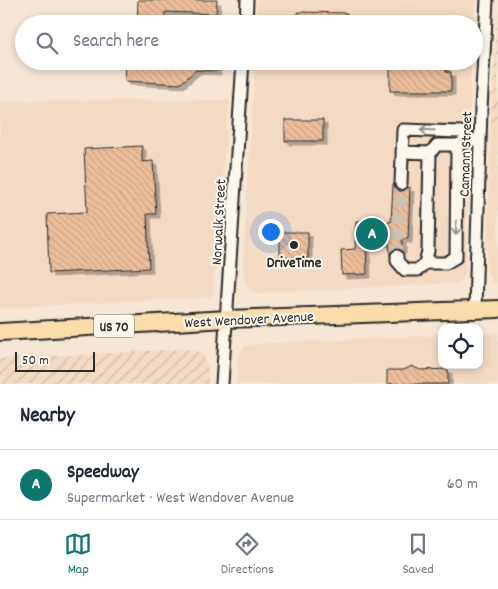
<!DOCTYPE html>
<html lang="en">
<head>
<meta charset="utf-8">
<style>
	:root { --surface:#fff; --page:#f2f2f3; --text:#1f2937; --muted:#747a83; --line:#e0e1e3; --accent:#0f766e }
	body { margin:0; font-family:Dekko,sans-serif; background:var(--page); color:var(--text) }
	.controls { position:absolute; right:15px; bottom:15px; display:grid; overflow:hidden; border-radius:10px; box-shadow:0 2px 8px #0003 }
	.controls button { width:45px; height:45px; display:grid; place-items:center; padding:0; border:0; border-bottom:1px solid var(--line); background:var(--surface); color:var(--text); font:25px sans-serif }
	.scale { position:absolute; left:15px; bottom:12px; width:80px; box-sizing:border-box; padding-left:5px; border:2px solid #2b2b2b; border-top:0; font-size:14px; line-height:18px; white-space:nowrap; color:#2b2b2b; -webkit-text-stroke:4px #fbf7ec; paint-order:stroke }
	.you { position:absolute; left:270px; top:231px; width:18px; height:18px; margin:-12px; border:4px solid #fff; border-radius:50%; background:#1a73e8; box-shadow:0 0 0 8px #1a73e833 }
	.badge { display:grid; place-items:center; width:32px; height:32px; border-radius:50%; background:var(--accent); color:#fff; font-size:16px; font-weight:700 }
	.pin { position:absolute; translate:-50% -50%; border:2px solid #fff; box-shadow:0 1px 5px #0006 }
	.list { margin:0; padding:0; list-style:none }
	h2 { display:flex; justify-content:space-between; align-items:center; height:65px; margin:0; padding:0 20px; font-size:21px }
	h2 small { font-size:16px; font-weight:400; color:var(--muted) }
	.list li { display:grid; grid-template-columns:32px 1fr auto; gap:15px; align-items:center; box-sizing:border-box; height:70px; padding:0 20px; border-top:1px solid var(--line) }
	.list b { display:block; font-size:19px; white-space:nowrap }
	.list p { margin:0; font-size:16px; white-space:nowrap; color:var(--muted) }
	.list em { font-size:16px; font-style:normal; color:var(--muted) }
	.icon { flex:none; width:28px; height:28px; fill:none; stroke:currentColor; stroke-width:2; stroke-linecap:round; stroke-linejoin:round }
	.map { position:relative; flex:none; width:498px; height:384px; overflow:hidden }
	.search { position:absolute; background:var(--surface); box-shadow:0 2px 8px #0003; left:15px; right:15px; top:15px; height:55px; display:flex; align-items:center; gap:12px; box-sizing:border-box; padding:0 18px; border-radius:28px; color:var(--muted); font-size:19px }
	.sheet { height:135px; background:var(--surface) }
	nav { display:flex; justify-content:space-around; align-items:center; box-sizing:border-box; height:70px; border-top:1px solid var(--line); background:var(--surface); font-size:14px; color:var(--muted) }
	nav a { display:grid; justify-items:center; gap:2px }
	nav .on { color:var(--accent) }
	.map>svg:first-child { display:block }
	.built { fill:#f3dac3 }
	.industrial { fill:url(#industrial-furrows) }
	.building { fill:url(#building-back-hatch); stroke:#2b2b2b; filter:url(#shadow) }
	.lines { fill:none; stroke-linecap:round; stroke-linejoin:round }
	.minor-tunnel { stroke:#cdc1b2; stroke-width:11; stroke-dasharray:11 5.5; stroke-linecap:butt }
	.minor-casing { stroke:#2b2b2b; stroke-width:15 }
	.highway-casing { stroke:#2b2b2b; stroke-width:20 }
	.minor { stroke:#fbf7ec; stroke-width:11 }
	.highway { stroke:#fbddab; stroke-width:16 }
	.oneway { stroke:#93918c }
	.poi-dot { fill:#2b2b2b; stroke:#fbf7ec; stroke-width:2 }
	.labels { text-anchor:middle; stroke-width:4; stroke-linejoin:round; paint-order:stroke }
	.shield { fill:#fbf7ec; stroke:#696865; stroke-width:1 }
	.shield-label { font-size:14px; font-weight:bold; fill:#2b2b2b }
	.street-label { font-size:15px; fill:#2b2b2b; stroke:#fbf7ec }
	.poi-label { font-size:15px; font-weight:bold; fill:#2b2b2b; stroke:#fbf7ec }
</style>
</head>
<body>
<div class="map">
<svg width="498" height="384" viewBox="0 0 498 384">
	<defs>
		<pattern id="industrial-furrows" width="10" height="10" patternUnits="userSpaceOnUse" patternTransform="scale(1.25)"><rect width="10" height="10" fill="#f3dac3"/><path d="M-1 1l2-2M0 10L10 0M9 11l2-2" fill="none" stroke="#d0bba8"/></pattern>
		<pattern id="building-back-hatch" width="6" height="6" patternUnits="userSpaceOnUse" patternTransform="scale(1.25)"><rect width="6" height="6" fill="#ecbe9b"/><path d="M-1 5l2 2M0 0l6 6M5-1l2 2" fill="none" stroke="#cba386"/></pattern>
		<filter id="shadow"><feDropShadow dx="4" dy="4" stdDeviation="0" flood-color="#0004"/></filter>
	</defs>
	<rect width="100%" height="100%" fill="#f6e6d4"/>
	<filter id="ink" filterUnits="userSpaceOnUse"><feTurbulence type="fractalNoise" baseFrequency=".02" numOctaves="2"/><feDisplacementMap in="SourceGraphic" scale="10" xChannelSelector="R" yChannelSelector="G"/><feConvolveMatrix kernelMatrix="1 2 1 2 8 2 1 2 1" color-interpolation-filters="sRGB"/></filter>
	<g filter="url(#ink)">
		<path class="built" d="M 257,0 L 475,0 L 474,24 L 256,24 Z
			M 255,61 L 471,61 L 465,275 L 459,283 L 255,293 L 249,287 L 244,280 L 243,267 Z
			M 229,100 L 213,295 L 208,297 L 0,308 L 0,101 Z
			M 491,123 L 498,123 L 498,282 L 492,282 L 487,271 Z
			M 498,333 L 498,384 L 237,384 L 239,355 L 245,346 L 256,344 L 442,335 L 442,365 L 479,365 L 479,334 Z"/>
		<path class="industrial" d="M 498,2 L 498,123 L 491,123 Z
			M 185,349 L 202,353 L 208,369 L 208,384 L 0,384 L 0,359 Z"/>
		<path class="building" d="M 138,0 L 217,0 L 216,14 L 165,12 L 165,24 L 137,24 Z
			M 298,12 L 347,13 L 347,24 L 298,24 Z
			M 126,61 L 217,61 L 217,71 L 196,70 L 180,84 L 125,81 Z
			M 390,63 L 446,63 L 446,72 L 451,72 L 451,91 L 390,91 Z
			M 285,120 L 323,120 L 323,141 L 285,141 Z
			M 142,146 L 142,162 L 153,161 L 156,214 L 147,214 L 149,268 L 49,273 L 47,214 L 87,212 L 84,149 Z
			M 393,184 L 400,191 L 410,187 L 408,239 L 402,239 L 402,250 L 394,249 L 390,255 L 389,243 L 366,242 L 367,274 L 342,275 L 341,250 L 355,249 L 356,221 L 391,222 Z
			M 280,232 L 308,232 L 308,258 L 280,258 Z
			M 412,366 L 420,370 L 448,369 L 448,384 L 387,384 L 387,370 L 404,370 Z"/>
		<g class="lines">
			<path class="minor-tunnel" d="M 397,256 L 401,184"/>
			<g class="minor-casing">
				<path id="minor" d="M 246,24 L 247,0
					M 402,152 L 430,153
					M 401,184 L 403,130 L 461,132 L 470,140
					M 397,256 L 397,261 L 405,270 L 418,270 L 425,263 L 428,251 L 430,153 L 437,145 L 457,145 L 470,140 L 480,140
					M 425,263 L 446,263 L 456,257 L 457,145
					M 475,309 L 481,109 L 487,0
					M 222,384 L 243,61"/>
			</g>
			<g class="highway-casing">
				<path id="highway" d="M 0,332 L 227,319 L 498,309"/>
			</g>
			<use href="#minor" class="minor"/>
			<use href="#highway" class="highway"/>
		</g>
		<defs><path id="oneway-shaft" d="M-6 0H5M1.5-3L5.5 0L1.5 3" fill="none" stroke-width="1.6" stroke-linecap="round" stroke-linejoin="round" transform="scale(1.25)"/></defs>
		<g class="oneway">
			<use href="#oneway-shaft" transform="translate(427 130) rotate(-178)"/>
			<use href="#oneway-shaft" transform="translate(456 228) rotate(91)"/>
		</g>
	</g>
	<circle class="poi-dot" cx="294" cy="245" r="5"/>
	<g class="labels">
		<rect class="shield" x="94" y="314.5" width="40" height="23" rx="4"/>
		<g class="shield-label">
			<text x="114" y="331">US 70</text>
		</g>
		<g class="street-label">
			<text transform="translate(465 154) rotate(-88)" y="5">Camann Street</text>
			<text transform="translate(218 222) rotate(-87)" y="5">Norwalk Street</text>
			<text transform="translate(249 319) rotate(-3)" y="5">West Wendover Avenue</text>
		</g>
		<g class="poi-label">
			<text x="294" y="267">DriveTime</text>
		</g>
	</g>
</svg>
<div class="controls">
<button><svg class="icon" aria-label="locate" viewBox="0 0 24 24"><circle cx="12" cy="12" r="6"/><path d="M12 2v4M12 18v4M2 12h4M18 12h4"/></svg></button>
</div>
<div class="scale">50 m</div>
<div class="you"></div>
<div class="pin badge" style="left:372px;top:234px">A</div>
<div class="search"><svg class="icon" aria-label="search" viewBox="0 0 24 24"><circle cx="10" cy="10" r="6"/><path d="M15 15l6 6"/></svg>Search here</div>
</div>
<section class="sheet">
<h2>Nearby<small></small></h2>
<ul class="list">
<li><span class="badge">A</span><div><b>Speedway</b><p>Supermarket · West Wendover Avenue</p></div><em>60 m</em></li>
</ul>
</section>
<nav>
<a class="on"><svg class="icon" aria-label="map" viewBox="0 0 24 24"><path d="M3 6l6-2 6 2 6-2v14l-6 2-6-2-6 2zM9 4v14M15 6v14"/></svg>Map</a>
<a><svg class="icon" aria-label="directions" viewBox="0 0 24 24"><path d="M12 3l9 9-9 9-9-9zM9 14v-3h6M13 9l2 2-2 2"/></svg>Directions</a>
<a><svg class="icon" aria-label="saved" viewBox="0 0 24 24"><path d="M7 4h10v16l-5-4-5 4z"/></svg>Saved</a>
</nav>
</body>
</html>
